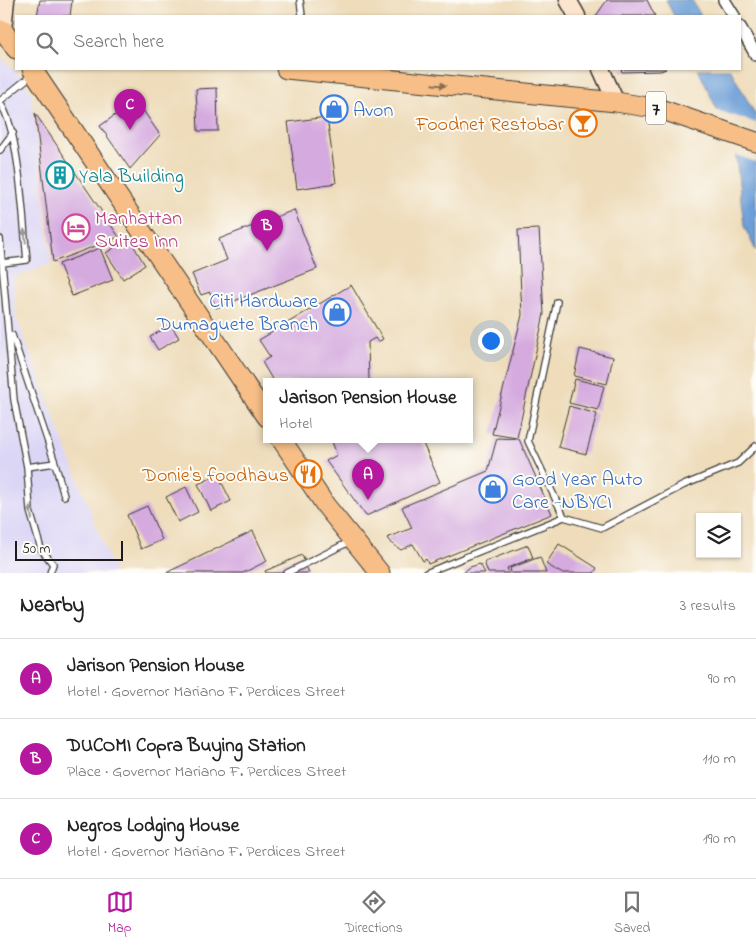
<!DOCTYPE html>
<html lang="en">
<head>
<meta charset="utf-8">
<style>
	:root { --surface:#fff; --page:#f6f6f6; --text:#222; --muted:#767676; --line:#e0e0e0; --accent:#b5179e }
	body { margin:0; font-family:"Indie Flower",sans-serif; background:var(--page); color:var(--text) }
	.controls { position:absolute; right:15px; bottom:15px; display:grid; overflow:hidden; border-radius:0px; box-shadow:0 1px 4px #0004 }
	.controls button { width:45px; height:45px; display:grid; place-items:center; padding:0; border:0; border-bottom:1px solid var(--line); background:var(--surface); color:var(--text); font:25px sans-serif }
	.scale { position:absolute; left:15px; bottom:12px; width:108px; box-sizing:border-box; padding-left:5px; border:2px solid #1c1c1c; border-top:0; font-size:14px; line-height:18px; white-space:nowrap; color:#1c1c1c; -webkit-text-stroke:4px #fdfcf7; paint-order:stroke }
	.you { position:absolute; left:490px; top:340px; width:18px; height:18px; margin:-12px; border:4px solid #fff; border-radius:50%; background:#1a73e8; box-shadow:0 0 0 8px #1a73e833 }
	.badge { display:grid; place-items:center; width:32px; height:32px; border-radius:50%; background:var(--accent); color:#fff; font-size:16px; font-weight:700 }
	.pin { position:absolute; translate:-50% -41px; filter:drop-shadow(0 1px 2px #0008) }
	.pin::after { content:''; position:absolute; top:26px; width:18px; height:15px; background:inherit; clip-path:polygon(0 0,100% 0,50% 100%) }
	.popup { position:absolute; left:263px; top:378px; width:210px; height:65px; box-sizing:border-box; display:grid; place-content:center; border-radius:0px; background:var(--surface); filter:drop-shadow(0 1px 4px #0005); font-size:16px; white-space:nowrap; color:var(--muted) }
	.popup b { font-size:19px; color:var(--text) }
	.popup::after { content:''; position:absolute; left:50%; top:100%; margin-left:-10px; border:10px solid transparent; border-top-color:var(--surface) }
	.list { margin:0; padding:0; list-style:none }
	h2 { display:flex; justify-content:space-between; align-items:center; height:65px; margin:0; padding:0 20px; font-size:21px }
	h2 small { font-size:16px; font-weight:400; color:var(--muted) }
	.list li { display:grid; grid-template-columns:32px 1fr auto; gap:15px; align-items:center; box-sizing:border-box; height:80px; padding:0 20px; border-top:1px solid var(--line) }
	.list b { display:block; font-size:19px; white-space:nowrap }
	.list p { margin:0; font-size:16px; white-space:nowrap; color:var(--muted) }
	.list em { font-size:16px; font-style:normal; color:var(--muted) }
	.icon { flex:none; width:28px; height:28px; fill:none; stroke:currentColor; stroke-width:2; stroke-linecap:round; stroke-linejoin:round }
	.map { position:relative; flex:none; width:756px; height:573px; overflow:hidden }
	.search { position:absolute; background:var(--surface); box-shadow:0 1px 4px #0004; left:15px; right:15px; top:15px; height:55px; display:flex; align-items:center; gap:12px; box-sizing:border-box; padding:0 18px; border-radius:0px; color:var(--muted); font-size:19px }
	.sheet { height:305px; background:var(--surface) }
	nav { display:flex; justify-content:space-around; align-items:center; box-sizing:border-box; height:70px; border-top:1px solid var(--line); background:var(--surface); font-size:14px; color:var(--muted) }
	nav a { display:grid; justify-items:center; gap:2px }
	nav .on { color:var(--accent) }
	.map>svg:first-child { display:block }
	.built { fill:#dcd6f6 }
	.water { fill:#6c9ed7; stroke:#445d7a }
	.pier { fill:#eedcba }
	.building { fill:#d5abdf }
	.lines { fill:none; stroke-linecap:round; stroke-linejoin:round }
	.service-casing { stroke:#3c3934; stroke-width:8 }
	.minor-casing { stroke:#3c3934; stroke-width:14 }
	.secondary-casing { stroke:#3c3934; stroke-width:19 }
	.primary-casing { stroke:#3c3934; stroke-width:21 }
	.service { stroke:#fff; stroke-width:5.5 }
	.minor { stroke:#fff; stroke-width:11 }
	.secondary { stroke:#fce5cf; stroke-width:16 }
	.primary { stroke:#f7be87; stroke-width:19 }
	.oneway { fill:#8a6d52 }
	.oneway2 { fill:#999 }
	.labels { text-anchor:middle; stroke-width:4; stroke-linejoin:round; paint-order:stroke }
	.shield { fill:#fdfcf7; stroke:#605f5e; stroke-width:1 }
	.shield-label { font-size:19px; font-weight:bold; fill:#1c1c1c }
	.shop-label { font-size:20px; fill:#366cbe; stroke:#fdfcf7; text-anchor:start }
	.food-label { font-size:20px; fill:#c56008; stroke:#fdfcf7; text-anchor:end }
	.culture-label { font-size:20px; fill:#0d838f; stroke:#fdfcf7; text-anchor:start }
	.hotel-label { font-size:20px; fill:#b23c85; stroke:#fdfcf7; text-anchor:start }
</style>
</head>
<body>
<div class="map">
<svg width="756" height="573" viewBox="0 0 756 573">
	<rect width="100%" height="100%" fill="#fdfcf7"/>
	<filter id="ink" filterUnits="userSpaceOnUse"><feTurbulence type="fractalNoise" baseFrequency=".02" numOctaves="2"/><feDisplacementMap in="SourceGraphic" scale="10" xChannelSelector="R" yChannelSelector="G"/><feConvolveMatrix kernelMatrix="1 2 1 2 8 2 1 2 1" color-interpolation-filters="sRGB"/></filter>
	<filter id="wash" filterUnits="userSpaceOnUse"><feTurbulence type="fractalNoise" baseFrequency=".0096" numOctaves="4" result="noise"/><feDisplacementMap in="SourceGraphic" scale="20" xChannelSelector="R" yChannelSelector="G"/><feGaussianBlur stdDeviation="1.12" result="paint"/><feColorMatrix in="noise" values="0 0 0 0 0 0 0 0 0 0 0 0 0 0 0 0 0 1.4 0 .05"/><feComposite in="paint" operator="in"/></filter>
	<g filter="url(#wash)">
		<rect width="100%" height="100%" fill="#eedcba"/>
		<path class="built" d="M 0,57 L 18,74 L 31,92 L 51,264 L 13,277 L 16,317 L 114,573 L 0,573 Z"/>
		<path class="water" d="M 666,0 L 692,0 L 701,16 L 674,16 Z
			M 698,69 L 730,69 L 756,116 L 756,251 L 744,226 L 735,148 Z"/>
		<path class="pier" d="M 714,109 L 756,123 L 756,162 L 733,154 Z"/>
		<g id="blocks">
			<path class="building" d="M 40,0 L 72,0 L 70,16 L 37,16 Z
				M 607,0 L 647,0 L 655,16 L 596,16 Z
				M 621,69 L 666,69 L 661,71 L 622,72 Z
				M 217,88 L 218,131 L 198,131 L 196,89 Z
				M 136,100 L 160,135 L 130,169 L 100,126 Z
				M 35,113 L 119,237 L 53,262 Z
				M 327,117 L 336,183 L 297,189 L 288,122 Z
				M 294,210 L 317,269 L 216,308 L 210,292 L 201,295 L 192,274 L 227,260 L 219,239 Z
				M 539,229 L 544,314 L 517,438 L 492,434 L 522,315 L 518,230 Z
				M 129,238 L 145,265 L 123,279 L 106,253 Z
				M 100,248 L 113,280 L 72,296 L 59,264 Z
				M 351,285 L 383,339 L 378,342 L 375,338 L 368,342 L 369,381 L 273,381 L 262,362 L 270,357 L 259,340 Z
				M 171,325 L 179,338 L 158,350 L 150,337 Z
				M 580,349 L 613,357 L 607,384 L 574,376 Z
				M 575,379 L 604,386 L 598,410 L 569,403 Z
				M 569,406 L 597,414 L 586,454 L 558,447 Z
				M 497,438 L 519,439 L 552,514 L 428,564 L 426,559 L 423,561 L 413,544 L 401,550 L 390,542 L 387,538 L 412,528 L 402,507 L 488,471 Z
				M 331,439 L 421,439 L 440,482 L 366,516 L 326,461 L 337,455 Z
				M 218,475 L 231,501 L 211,511 L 198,484 Z
				M 186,487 L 198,512 L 178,522 L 166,497 Z
				M 147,506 L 162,540 L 141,549 L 127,515 Z
				M 253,531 L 267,561 L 243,573 L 166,573 Z
				M 559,544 L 597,568 L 594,573 L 561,573 L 546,564 Z
				M 528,545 L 533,558 L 507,568 L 509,573 L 488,573 L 484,562 Z
				M 302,555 L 309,573 L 266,573 L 265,571 Z
				M 540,557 L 546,573 L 511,573 L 510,568 Z
				M 480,564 L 485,573 L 463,573 L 470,567 Z"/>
		</g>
	</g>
	<g filter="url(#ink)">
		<use href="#blocks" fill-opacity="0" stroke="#3c3934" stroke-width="1"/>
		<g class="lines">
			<g class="service-casing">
				<path id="service" d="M 300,0 L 302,16
					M 0,101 L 33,74
					M 0,103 C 20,130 23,223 27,260 L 2,263
					M 0,150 L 13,133
					M 0,239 L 14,400 L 27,467 L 30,511 L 41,549 L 53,564 L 50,573
					M 557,302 L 528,441 L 564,517
					M 12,335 L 55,463 L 27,467
					M 55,463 L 64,496
					M 287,573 L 351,541
					M 426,573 L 564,517 L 602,528 L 684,485 L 738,463 L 756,446"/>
			</g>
			<g class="minor-casing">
				<path id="minor" d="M 724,0 L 734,16
					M 740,27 L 756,55"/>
			</g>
			<g class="secondary-casing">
				<path id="secondary" d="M 568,0 L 577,16
					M 3,30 L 6,0
					M 601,69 L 616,102"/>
			</g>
			<g class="primary-casing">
				<path id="primary" d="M 3,30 L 16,49
					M 32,69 L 267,417
					M 286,69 L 616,102 L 660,109 L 756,142
					M 281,439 L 326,506 L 380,573"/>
			</g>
			<use href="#service" class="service"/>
			<use href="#minor" class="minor"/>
			<use href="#secondary" class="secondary"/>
			<use href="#primary" class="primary"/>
		</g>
		<defs><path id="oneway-solid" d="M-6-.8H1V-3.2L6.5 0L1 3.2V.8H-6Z" transform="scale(1.25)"/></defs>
		<use class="oneway" href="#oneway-solid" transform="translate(439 85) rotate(6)"/>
		<g class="oneway2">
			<use href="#oneway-solid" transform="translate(25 236) rotate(-97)"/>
			<use href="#oneway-solid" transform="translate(31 513) rotate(-98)"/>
		</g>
	</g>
	<defs>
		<g id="shop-ring" transform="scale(1.4375)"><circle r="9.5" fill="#fdfcf7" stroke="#3f7fe0" stroke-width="1.5"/><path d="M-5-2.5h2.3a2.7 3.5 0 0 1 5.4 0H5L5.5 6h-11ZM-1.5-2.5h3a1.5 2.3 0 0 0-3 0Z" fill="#3f7fe0"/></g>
		<g id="bar-ring" transform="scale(1.4375)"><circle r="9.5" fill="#fdfcf7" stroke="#e8710a" stroke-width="1.5"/><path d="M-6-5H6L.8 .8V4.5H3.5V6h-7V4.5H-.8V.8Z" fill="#e8710a"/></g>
		<g id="building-ring" transform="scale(1.4375)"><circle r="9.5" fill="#fdfcf7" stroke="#0f9aa8" stroke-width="1.5"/><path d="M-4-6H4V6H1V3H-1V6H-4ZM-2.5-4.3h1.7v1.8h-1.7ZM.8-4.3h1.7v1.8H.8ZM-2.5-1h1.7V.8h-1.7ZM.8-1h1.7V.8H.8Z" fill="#0f9aa8"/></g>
		<g id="hotel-ring" transform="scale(1.4375)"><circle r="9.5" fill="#fdfcf7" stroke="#d1479c" stroke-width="1.5"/><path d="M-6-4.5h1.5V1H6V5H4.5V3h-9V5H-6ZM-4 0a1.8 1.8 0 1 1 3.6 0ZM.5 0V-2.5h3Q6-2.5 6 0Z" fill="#d1479c"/></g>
		<g id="restaurant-ring" transform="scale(1.4375)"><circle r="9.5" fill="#fdfcf7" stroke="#e8710a" stroke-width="1.5"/><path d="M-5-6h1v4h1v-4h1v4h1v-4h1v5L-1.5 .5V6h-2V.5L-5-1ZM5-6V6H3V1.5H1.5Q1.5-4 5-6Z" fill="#e8710a"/></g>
	</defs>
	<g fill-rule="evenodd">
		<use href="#shop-ring" x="334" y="109"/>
		<use href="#bar-ring" x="583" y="123"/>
		<use href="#building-ring" x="60" y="175"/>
		<use href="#hotel-ring" x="76" y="228"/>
		<use href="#shop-ring" x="337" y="312"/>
		<use href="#restaurant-ring" x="308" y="474"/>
		<use href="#shop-ring" x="493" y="489"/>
	</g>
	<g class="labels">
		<rect class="shield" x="646" y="91.5" width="20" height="33" rx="4"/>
		<g class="shield-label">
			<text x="656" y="115">7</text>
		</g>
		<g class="shop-label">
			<text x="353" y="116">Avon</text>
			<text x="318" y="307" text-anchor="end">Citi Hardware<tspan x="318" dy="23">Dumaguete Branch</tspan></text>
			<text x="512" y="485">Good Year Auto<tspan x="512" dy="23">Care -NBYCI</tspan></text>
		</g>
		<g class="food-label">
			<text x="564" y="130">Foodnet Restobar</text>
			<text x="289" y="481">Donie's foodhaus</text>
		</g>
		<g class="culture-label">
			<text x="79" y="182">Yala Building</text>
		</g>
		<g class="hotel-label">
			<text x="95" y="224">Manhattan<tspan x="95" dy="23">Suites Inn</tspan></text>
		</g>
	</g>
</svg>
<div class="controls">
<button><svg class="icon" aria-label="layers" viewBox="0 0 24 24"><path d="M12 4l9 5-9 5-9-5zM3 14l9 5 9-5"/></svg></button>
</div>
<div class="scale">50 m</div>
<div class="you"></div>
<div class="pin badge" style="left:368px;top:500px">A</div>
<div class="popup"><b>Jarison Pension House</b>Hotel</div>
<div class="pin badge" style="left:267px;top:251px">B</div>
<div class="pin badge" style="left:130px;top:130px">C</div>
<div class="search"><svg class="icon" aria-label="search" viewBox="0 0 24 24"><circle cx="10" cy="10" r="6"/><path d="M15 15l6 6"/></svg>Search here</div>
</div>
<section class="sheet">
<h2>Nearby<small>3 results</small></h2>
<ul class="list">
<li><span class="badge">A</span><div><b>Jarison Pension House</b><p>Hotel · Governor Mariano F. Perdices Street</p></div><em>90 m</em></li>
<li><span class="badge">B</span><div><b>DUCOMI Copra Buying Station</b><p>Place · Governor Mariano F. Perdices Street</p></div><em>110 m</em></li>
<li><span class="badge">C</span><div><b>Negros Lodging House</b><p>Hotel · Governor Mariano F. Perdices Street</p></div><em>190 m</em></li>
</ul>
</section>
<nav>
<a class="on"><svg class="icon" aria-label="map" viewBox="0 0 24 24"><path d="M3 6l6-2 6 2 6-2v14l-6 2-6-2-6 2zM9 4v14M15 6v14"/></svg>Map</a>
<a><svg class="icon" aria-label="directions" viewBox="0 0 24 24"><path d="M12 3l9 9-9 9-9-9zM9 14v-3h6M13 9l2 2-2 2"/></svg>Directions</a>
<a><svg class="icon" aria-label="saved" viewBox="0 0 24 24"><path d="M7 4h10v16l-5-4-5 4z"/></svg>Saved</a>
</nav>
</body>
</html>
